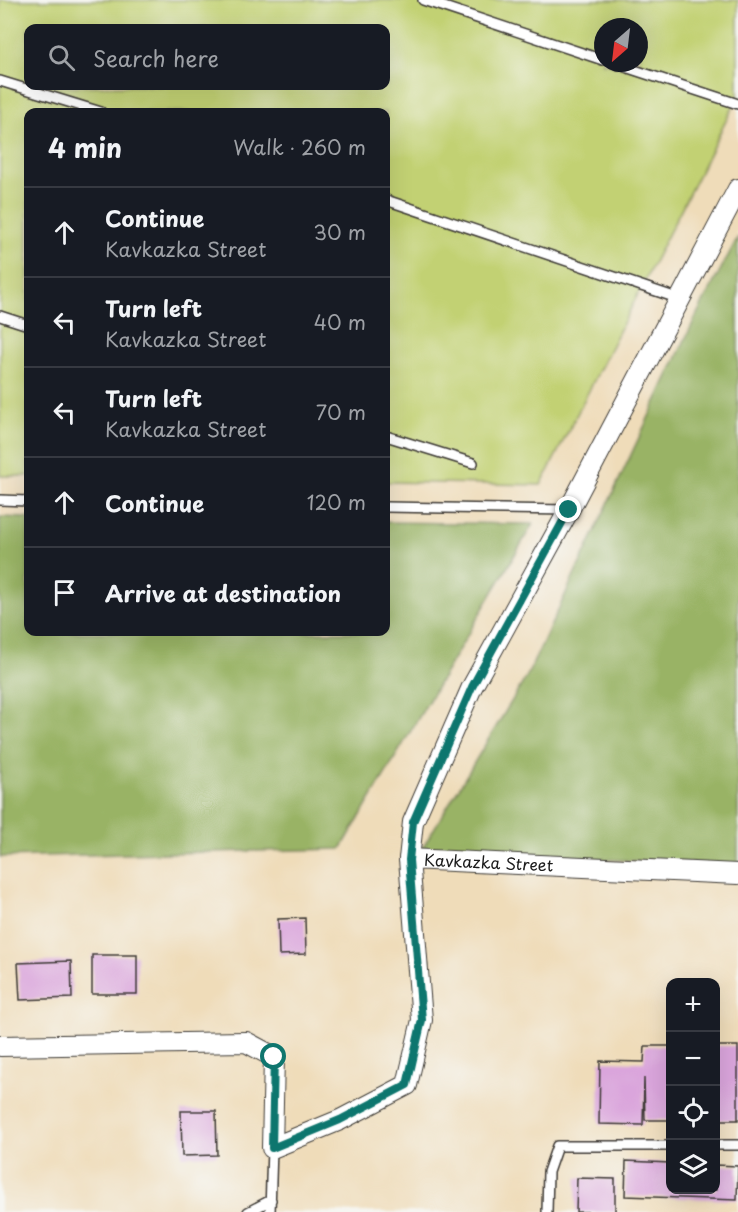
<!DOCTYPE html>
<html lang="en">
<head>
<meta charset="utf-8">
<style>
	:root { --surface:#171b24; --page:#242831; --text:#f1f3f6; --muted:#9ea1a6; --line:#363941 }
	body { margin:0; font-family:"Playpen Sans",sans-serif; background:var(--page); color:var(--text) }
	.controls { position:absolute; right:18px; bottom:18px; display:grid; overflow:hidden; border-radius:12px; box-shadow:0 6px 24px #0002 }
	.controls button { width:54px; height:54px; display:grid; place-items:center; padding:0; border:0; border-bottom:2px solid var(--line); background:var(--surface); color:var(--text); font:30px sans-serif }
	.compass { position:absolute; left:594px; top:18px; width:54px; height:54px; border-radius:50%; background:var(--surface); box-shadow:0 6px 24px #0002; rotate:208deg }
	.stop { position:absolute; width:18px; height:18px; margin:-14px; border:4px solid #0f766e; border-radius:50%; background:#fff }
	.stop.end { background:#0f766e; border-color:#fff; box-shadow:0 2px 6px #0008 }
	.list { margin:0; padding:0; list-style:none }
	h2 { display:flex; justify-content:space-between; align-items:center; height:78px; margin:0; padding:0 24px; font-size:26px }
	h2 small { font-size:20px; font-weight:400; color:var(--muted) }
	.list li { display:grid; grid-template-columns:39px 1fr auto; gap:18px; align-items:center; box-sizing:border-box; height:90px; padding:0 24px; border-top:2px solid var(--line) }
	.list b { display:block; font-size:22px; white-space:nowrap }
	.list p { margin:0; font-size:20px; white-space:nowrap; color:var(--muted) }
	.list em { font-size:20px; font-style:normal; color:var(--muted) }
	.icon { flex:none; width:33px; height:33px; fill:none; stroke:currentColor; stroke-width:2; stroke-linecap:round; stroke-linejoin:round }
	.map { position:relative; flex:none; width:738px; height:1212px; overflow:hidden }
	.search { position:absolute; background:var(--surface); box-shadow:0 6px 24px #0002; left:24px; top:24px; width:366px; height:66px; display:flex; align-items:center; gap:15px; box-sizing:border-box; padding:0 21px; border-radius:12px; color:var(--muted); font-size:22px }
	.panel { position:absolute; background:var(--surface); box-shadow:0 6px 24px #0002; left:24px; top:108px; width:366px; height:528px; border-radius:12px }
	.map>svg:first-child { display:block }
	.green { fill:#c2d173; stroke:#6f7648; stroke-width:1.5; fill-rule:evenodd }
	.forest { fill:#99b365; stroke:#5a6840; stroke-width:1.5 }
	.building { fill:#daa5dc }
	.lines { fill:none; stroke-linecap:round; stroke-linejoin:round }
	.lane-casing { stroke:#3c3934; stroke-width:12 }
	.street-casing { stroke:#3c3934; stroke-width:22 }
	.lane { stroke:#fff; stroke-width:9 }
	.street { stroke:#fff; stroke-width:20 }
	.route { stroke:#0f766e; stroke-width:8 }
	.labels { text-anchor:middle; stroke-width:4.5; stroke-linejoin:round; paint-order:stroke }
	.street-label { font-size:16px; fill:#1c1c1c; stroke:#f6f6f2 }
</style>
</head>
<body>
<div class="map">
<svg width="738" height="1212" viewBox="0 0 738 1212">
	<rect width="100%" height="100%" fill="#f6f6f2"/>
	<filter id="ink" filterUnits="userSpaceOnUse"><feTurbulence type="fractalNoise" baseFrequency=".0167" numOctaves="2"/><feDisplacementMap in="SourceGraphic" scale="12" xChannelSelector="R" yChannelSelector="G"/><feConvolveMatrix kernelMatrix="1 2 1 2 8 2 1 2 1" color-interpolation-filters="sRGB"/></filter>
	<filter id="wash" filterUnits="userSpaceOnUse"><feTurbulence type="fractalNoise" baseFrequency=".008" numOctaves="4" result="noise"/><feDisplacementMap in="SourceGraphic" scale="24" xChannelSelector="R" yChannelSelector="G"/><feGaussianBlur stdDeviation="1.35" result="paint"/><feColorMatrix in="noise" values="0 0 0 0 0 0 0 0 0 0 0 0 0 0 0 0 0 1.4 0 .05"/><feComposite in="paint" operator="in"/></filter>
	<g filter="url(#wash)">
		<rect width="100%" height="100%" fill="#efdcb9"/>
		<path class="green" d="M 0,0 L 738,0 L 738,97 L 541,485 L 386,482 L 386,112 L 28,112 L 28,476 L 0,476 ZM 603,27 L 639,27 L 639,63 L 603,63 ZM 28,28 L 386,28 L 386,86 L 28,86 Z"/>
		<path class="forest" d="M 738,237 L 738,866 L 421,850 L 527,676 L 698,312 Z
			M 0,517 L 28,518 L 28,632 L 386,632 L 386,522 L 533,524 L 341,849 L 0,857 Z"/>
		<g id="blocks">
			<path class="building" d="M 305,918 L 306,954 L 279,955 L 278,919 Z
				M 92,955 L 137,955 L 137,994 L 92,994 Z
				M 71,961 L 72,998 L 20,1000 L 18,963 Z
				M 645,1046 L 670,1046 L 670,1120 L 645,1120 L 644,1078 L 643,1125 L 599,1124 L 600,1061 L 644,1062 Z
				M 716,1046 L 738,1046 L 738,1120 L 716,1120 Z
				M 181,1111 L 216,1111 L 217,1155 L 182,1156 Z
				M 626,1161 L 670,1163 L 670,1190 L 716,1190 L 716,1165 L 738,1166 L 737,1200 L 625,1196 Z
				M 577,1178 L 615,1179 L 615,1212 L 576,1212 Z"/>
		</g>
	</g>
	<g filter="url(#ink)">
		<use href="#blocks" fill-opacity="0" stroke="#3c3934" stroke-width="1.5"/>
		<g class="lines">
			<g class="lane-casing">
				<path id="lane" d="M 423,0 L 603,60
					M 613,63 L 738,104
					M 0,81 L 101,112
					M 386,200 L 680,299
					M 0,316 L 28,325
					M 386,436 L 473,463
					M 0,500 L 28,501
					M 386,507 L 569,510
					M 716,1145 L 738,1145
					M 248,1212 L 271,1200
					M 270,1212 L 272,1148
					M 547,1212 L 548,1172 L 557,1146 L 670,1146"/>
			</g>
			<g class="street-casing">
				<g id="street">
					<path d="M 409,859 L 413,822 L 472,687 L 569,510 L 738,189"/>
					<path id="s1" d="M 0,1046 L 246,1042 L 274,1057 L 272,1148 L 340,1120 L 407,1085 L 422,1020 L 409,859 L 738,874"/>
				</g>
			</g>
			<use href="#lane" class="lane"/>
			<use href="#street" class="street"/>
		</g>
	</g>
	<g class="lines" filter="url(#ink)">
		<path class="route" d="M 274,1057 L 272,1148 L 340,1120 L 407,1085 L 422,1020 L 409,860 L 413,822 L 472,687 L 569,510"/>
	</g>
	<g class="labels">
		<g class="street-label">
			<text dy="6" stroke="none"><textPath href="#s1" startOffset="826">Kavkazka Street</textPath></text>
		</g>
	</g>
</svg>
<div class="controls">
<button>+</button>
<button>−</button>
<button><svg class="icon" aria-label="locate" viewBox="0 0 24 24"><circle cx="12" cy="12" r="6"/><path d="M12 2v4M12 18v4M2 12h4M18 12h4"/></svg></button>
<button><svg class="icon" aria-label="layers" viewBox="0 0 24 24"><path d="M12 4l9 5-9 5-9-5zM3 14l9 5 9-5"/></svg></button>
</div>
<svg class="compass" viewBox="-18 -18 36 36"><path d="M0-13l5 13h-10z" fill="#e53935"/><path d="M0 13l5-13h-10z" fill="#9ea1a6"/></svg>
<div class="stop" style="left:274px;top:1057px"></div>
<div class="stop end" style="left:569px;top:510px"></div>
<div class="search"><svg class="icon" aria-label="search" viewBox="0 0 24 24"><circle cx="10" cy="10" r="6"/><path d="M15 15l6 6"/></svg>Search here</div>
<section class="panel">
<h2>4 min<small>Walk · 260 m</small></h2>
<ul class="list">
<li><svg class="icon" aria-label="ahead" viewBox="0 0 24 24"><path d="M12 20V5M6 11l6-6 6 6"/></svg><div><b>Continue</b><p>Kavkazka Street</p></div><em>30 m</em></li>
<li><svg class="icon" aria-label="left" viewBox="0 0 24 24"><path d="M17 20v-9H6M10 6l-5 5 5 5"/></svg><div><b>Turn left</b><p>Kavkazka Street</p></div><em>40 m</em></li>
<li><svg class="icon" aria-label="left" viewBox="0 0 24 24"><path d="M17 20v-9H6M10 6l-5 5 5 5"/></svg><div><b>Turn left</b><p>Kavkazka Street</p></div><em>70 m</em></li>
<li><svg class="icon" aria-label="ahead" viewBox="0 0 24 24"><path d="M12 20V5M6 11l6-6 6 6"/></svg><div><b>Continue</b></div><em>120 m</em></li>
<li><svg class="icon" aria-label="arrive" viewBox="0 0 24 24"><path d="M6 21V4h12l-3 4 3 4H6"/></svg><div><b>Arrive at destination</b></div></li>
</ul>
</section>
</div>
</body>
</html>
